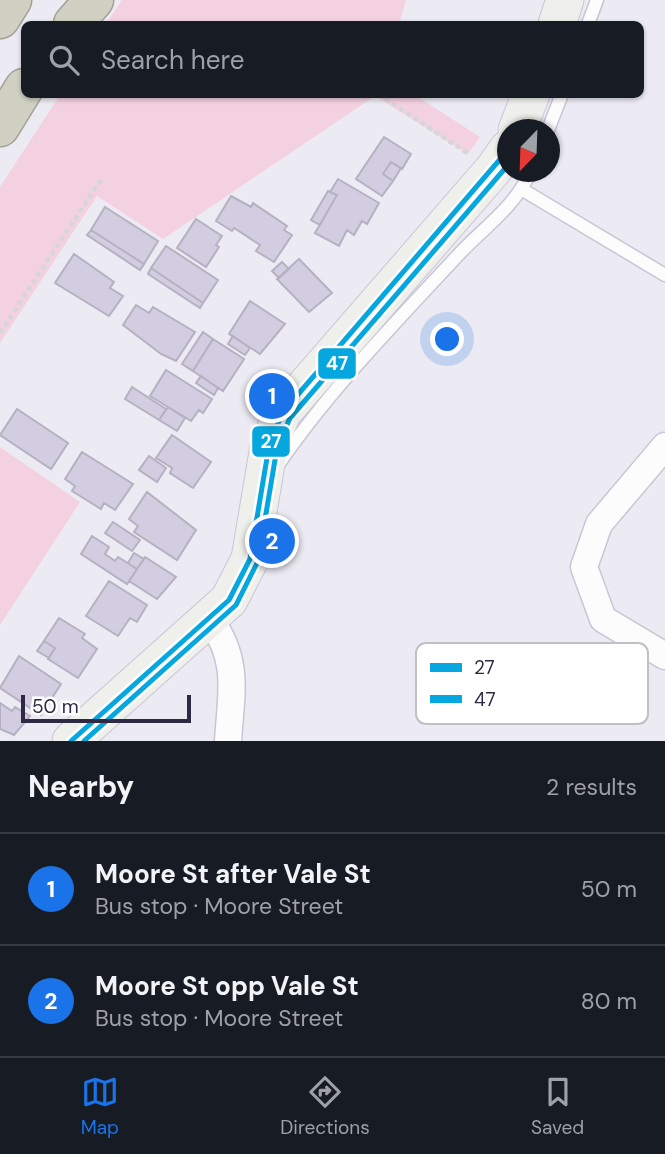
<!DOCTYPE html>
<html lang="en">
<head>
<meta charset="utf-8">
<style>
	:root { --surface:#171b24; --page:#20242c; --text:#f1f3f6; --muted:#9ea1a6; --line:#363941; --accent:#1a73e8 }
	body { margin:0; font-family:"DM Sans",sans-serif; background:var(--page); color:var(--text) }
	.compass { position:absolute; left:497px; top:119px; width:63px; height:63px; border-radius:50%; background:var(--surface); box-shadow:0 2px 5px #0004; rotate:203deg }
	.scale { position:absolute; left:21px; bottom:18px; width:170px; box-sizing:border-box; padding-left:7px; border:4px solid #302943; border-top:0; font-size:19px; line-height:24px; white-space:nowrap; color:#302943; -webkit-text-stroke:5px #fff; paint-order:stroke }
	.you { position:absolute; left:448px; top:340px; width:24px; height:24px; margin:-18px; border:5px solid #fff; border-radius:50%; background:#1a73e8; box-shadow:0 0 0 10px #1a73e833 }
	.badge { display:grid; place-items:center; width:46px; height:46px; border-radius:50%; background:var(--accent); color:#fff; font-size:23px; font-weight:700 }
	.pin { position:absolute; translate:-50% -50%; border:4px solid #fff; box-shadow:0 2px 7px #0006 }
	.list { margin:0; padding:0; list-style:none }
	h2 { display:flex; justify-content:space-between; align-items:center; height:91px; margin:0; padding:0 28px; font-size:30px }
	h2 small { font-size:23px; font-weight:400; color:var(--muted) }
	.list li { display:grid; grid-template-columns:46px 1fr auto; gap:21px; align-items:center; box-sizing:border-box; height:112px; padding:0 28px; border-top:2px solid var(--line) }
	.list b { display:block; font-size:26px; white-space:nowrap }
	.list p { margin:0; font-size:23px; white-space:nowrap; color:var(--muted) }
	.list em { font-size:23px; font-style:normal; color:var(--muted) }
	.icon { flex:none; width:38px; height:38px; fill:none; stroke:currentColor; stroke-width:2; stroke-linecap:round; stroke-linejoin:round }
	.map { position:relative; flex:none; width:665px; height:741px; overflow:hidden }
	.search { position:absolute; background:var(--surface); box-shadow:0 2px 5px #0004; left:21px; right:21px; top:21px; height:77px; display:flex; align-items:center; gap:18px; box-sizing:border-box; padding:0 24px; border-radius:10px; color:var(--muted); font-size:26px }
	.sheet { height:315px; background:var(--surface) }
	nav { display:flex; justify-content:space-around; align-items:center; box-sizing:border-box; height:98px; border-top:2px solid var(--line); background:var(--surface); font-size:19px; color:var(--muted) }
	nav a { display:grid; justify-items:center; gap:4px }
	nav .on { color:var(--accent) }
	.map>svg:first-child { display:block }
	.green { fill:#f4d1e1 }
	.building { fill:#d3cde2; stroke:#b5b1c1; stroke-width:2 }
	.lines { fill:none; stroke-linecap:round; stroke-linejoin:round }
	.lane-casing { stroke:#c9c5d6; stroke-width:15 }
	.street-casing { stroke:#c9c5d6; stroke-width:29 }
	.secondary-casing { stroke:#c9c5d6; stroke-width:39 }
	.highway-casing { stroke:#a1a196; stroke-width:41 }
	.path { stroke:#d6d6d8; stroke-width:4.5; stroke-dasharray:5 3.5; stroke-linecap:butt }
	.lane { stroke:#fcfcfd; stroke-width:12 }
	.street { stroke:#fcfcfd; stroke-width:26 }
	.secondary { stroke:#efefeb; stroke-width:37 }
	.highway { stroke:#d0d0c3; stroke-width:38 }
	.bus-1-casing { stroke:#fff; stroke-width:10 }
	.bus-2-casing { stroke:#fff; stroke-width:10 }
	.bus-1 { stroke:#05a7de; stroke-width:5 }
	.bus-2 { stroke:#05a7de; stroke-width:5 }
	.key { fill:#fff; stroke:#c1bfc7; stroke-width:2 }
	.key-label { font-size:19px; fill:#302943 }
	.line-badge { stroke:#fff; stroke-width:2.5 }
	.badge-label { font-size:19px; text-anchor:middle; font-weight:bold; fill:#fff }
</style>
</head>
<body>
<div class="map">
<svg width="665" height="741" viewBox="0 0 665 741">
	<rect width="100%" height="100%" fill="#eceaf2"/>
	<path class="green" d="M 122,0 L 406,0 L 399,24 L 106,24 Z
		M 60,95 L 415,95 L 480,137 L 468,154 L 375,96 L 163,239 L 97,196 L 0,343 L 0,187 Z
		M 0,447 L 80,502 L 0,625 Z"/>
	<path class="building" d="M 384,137 L 411,154 L 402,169 L 391,162 L 383,174 L 393,181 L 382,196 L 356,179 Z
		M 391,162 L 401,168 L 393,181 L 383,174 Z
		M 338,179 L 379,203 L 367,224 L 362,221 L 354,235 L 347,230 L 339,246 L 315,233 L 337,195 L 330,192 Z
		M 328,191 L 337,195 L 320,225 L 311,220 Z
		M 231,196 L 251,207 L 253,203 L 287,226 L 284,230 L 292,235 L 274,262 L 256,251 L 260,245 L 234,228 L 232,231 L 216,221 Z
		M 105,207 L 158,241 L 144,264 L 91,230 Z
		M 196,219 L 222,236 L 216,245 L 219,247 L 206,267 L 177,248 Z
		M 91,230 L 144,264 L 140,270 L 87,235 Z
		M 166,246 L 218,280 L 203,303 L 151,268 Z
		M 74,254 L 114,282 L 110,288 L 123,296 L 109,316 L 55,283 Z
		M 299,259 L 332,293 L 309,312 L 277,279 Z
		M 282,262 L 289,269 L 279,278 L 272,271 Z
		M 151,268 L 203,303 L 200,308 L 148,274 Z
		M 250,301 L 285,324 L 260,354 L 229,334 Z
		M 136,305 L 149,313 L 153,307 L 195,332 L 176,361 L 161,354 L 123,325 Z
		M 203,332 L 213,339 L 193,371 L 182,364 Z
		M 233,336 L 250,348 L 245,355 L 228,344 Z
		M 213,339 L 244,359 L 223,391 L 193,371 Z
		M 166,370 L 212,399 L 203,413 L 199,410 L 191,421 L 150,396 Z
		M 201,376 L 218,388 L 214,395 L 196,383 Z
		M 132,387 L 166,409 L 159,420 L 125,399 Z
		M 168,407 L 185,418 L 177,431 L 159,420 Z
		M 17,409 L 68,443 L 51,469 L 0,435 Z
		M 172,435 L 211,462 L 193,488 L 170,473 L 172,468 L 156,458 Z
		M 82,452 L 133,484 L 115,510 L 104,503 L 101,509 L 72,491 L 75,486 L 65,479 Z
		M 149,456 L 166,468 L 157,482 L 139,470 Z
		M 147,492 L 196,530 L 177,560 L 134,532 L 138,526 L 129,519 Z
		M 113,522 L 140,540 L 132,551 L 105,533 Z
		M 92,536 L 109,547 L 105,554 L 115,561 L 118,557 L 137,569 L 127,584 L 81,554 Z
		M 134,553 L 144,559 L 137,569 L 128,563 Z
		M 145,557 L 176,577 L 157,599 L 129,581 Z
		M 109,581 L 147,605 L 137,622 L 130,618 L 118,636 L 86,616 Z
		M 59,618 L 85,634 L 82,638 L 97,649 L 78,678 L 48,659 L 55,648 L 44,641 Z
		M 44,641 L 55,648 L 49,658 L 37,651 Z
		M 19,656 L 61,684 L 41,715 L 0,688 Z
		M 0,703 L 12,711 L 15,707 L 30,716 L 14,735 L 0,729 Z"/>
	<g class="lines">
		<g class="lane-casing">
			<path id="lane" d="M 588,24 L 597,0
				M 548,130 L 562,94
				M 523,190 L 665,275
				M 278,465 C 331,388 398,320 461,252 C 485,227 517,204 530,172"/>
		</g>
		<g class="street-casing">
			<path id="street" d="M 665,446 L 599,524 L 584,567 L 603,619 L 665,656
				M 210,620 C 240,660 231,694 228,741"/>
		</g>
		<g class="secondary-casing">
			<path id="secondary" d="M 557,24 L 565,0
				M 517,130 L 531,94
				M 71,741 L 229,600 L 250,559 L 269,446 L 282,413 L 493,170 L 508,149"/>
		</g>
		<g class="highway-casing">
			<path id="highway" d="M 0,19 L 12,0
				M 73,24 L 94,0
				M 0,127 L 24,88"/>
		</g>
		<path class="path" d="M 378,94 L 469,154
			M 0,333 L 102,178"/>
		<use href="#lane" class="lane"/>
		<use href="#street" class="street"/>
		<use href="#secondary" class="secondary"/>
		<use href="#highway" class="highway"/>
		<g class="bus-1-casing">
			<path id="bus-1" d="M 71,741 L 229,600 L 250,559 L 269,446 L 282,413 L 508,150"/>
		</g>
		<g class="bus-2-casing">
			<path id="bus-2" d="M 84,741 L 236,605 L 258,561 L 277,448 L 290,418 L 508,165"/>
		</g>
		<use href="#bus-1" class="bus-1"/>
		<use href="#bus-2" class="bus-2"/>
	</g>
	<rect x="416" y="643" width="232" height="81" rx="10" class="key"/>
	<rect x="430" y="663" width="32" height="9" fill="#05a7de"/>
	<rect x="430" y="695" width="32" height="8" fill="#05a7de"/>
	<g class="key-label">
		<text x="474" y="674">27</text>
		<text x="474" y="706">47</text>
	</g>
	<g class="line-badge">
		<rect x="317" y="347" width="40" height="33" rx="7" fill="#05a7de"/>
		<rect x="251" y="425" width="40" height="33" rx="7" fill="#05a7de"/>
	</g>
	<g class="badge-label">
		<text x="337" y="370">47</text>
		<text x="271" y="448">27</text>
	</g>
</svg>
<svg class="compass" viewBox="-18 -18 36 36"><path d="M0-13l5 13h-10z" fill="#e53935"/><path d="M0 13l5-13h-10z" fill="#9ea1a6"/></svg>
<div class="scale">50 m</div>
<div class="you"></div>
<div class="pin badge" style="left:272px;top:396px">1</div>
<div class="pin badge" style="left:272px;top:541px">2</div>
<div class="search"><svg class="icon" aria-label="search" viewBox="0 0 24 24"><circle cx="10" cy="10" r="6"/><path d="M15 15l6 6"/></svg>Search here</div>
</div>
<section class="sheet">
<h2>Nearby<small>2 results</small></h2>
<ul class="list">
<li><span class="badge">1</span><div><b>Moore St after Vale St</b><p>Bus stop · Moore Street</p></div><em>50 m</em></li>
<li><span class="badge">2</span><div><b>Moore St opp Vale St</b><p>Bus stop · Moore Street</p></div><em>80 m</em></li>
</ul>
</section>
<nav>
<a class="on"><svg class="icon" aria-label="map" viewBox="0 0 24 24"><path d="M3 6l6-2 6 2 6-2v14l-6 2-6-2-6 2zM9 4v14M15 6v14"/></svg>Map</a>
<a><svg class="icon" aria-label="directions" viewBox="0 0 24 24"><path d="M12 3l9 9-9 9-9-9zM9 14v-3h6M13 9l2 2-2 2"/></svg>Directions</a>
<a><svg class="icon" aria-label="saved" viewBox="0 0 24 24"><path d="M7 4h10v16l-5-4-5 4z"/></svg>Saved</a>
</nav>
</body>
</html>
